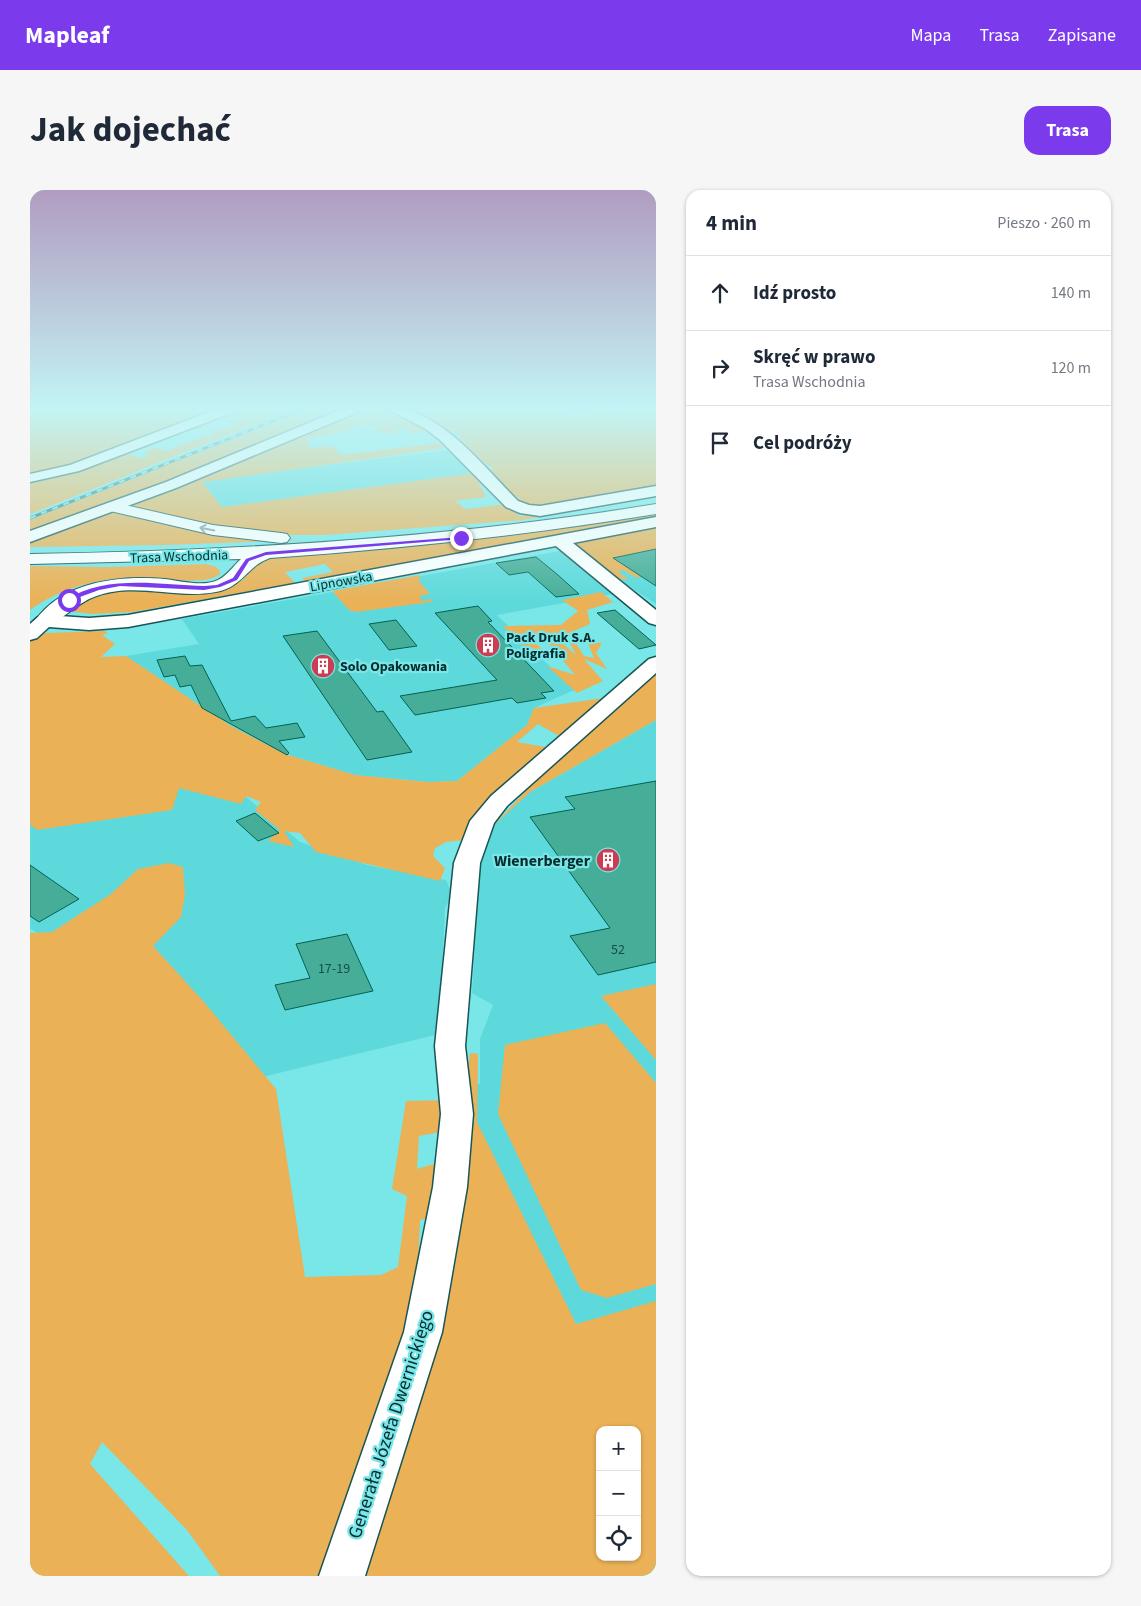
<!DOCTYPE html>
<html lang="pl">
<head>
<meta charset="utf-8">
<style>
	:root { --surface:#fff; --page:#f6f6f7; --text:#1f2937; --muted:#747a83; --line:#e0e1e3; --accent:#7c3aed }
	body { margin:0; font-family:"Source Sans 3",sans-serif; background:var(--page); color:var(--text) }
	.controls { position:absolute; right:15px; bottom:15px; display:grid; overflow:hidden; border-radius:10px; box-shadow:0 1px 4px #0004 }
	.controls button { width:45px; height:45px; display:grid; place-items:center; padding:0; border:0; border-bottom:1px solid var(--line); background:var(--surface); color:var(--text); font:25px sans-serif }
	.stop { position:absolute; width:15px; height:15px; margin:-11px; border:4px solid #7c3aed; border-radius:50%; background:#fff }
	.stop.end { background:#7c3aed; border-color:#fff; box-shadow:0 1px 5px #0008 }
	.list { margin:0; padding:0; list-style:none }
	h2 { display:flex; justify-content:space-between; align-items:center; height:65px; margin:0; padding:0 20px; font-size:21px }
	h2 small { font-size:16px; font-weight:400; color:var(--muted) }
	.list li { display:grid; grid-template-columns:32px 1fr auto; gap:15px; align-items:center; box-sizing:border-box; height:75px; padding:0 20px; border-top:1px solid var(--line) }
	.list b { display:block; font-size:19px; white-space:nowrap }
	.list p { margin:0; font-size:16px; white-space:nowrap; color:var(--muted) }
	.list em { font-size:16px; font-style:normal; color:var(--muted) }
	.icon { flex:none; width:28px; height:28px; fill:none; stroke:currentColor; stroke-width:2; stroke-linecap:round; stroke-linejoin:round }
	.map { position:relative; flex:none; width:626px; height:1386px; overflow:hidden; border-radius:15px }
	header { display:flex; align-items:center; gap:30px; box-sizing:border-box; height:70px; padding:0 25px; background:var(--accent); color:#fff }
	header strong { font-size:24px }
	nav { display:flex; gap:28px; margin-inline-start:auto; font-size:18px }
	.intro { display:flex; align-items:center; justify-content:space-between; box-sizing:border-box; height:120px; padding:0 30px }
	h1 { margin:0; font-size:35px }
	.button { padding:12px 22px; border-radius:15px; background:var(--accent); color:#fff; font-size:18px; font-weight:700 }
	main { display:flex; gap:30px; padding:0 30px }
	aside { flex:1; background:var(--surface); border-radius:15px; box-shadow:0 1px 4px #0004 }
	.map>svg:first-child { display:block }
	.built { fill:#5dd9db; fill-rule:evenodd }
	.green { fill:#eab156; fill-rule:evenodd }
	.building { fill:#46ad98; stroke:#046152 }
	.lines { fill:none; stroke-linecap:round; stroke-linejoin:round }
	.minor-casing { stroke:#185556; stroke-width:3 }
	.major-casing { stroke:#185556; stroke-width:2 }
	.minor { fill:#fff; fill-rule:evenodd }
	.major { fill:#fff; fill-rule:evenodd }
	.rail-casing { stroke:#377a7b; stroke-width:3 }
	.rail { stroke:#79e6e8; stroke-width:2; stroke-dasharray:6; stroke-linecap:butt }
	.oneway { stroke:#90a0a1 }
	.route { fill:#7c3aed }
	.labels { text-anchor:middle; stroke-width:4.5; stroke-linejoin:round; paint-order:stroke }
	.far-street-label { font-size:14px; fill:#082d2e; stroke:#79e6e8 }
	.far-poi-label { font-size:14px; font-weight:bold; fill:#082d2e; stroke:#79e6e8; text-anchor:start }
	.number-label { font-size:14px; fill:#184d48 }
	.poi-label { font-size:16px; font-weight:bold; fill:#082d2e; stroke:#79e6e8; text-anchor:end }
	.near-street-label { font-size:19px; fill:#082d2e; stroke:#79e6e8 }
</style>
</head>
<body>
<header>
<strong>Mapleaf</strong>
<nav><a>Mapa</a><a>Trasa</a><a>Zapisane</a></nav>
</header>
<div class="intro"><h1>Jak dojechać</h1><a class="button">Trasa</a></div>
<main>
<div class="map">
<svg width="626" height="1386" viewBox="0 0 626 1386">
	<rect width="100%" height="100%" fill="#79e6e8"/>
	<path class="built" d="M 418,260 L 444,283 L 192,317 L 171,291 Z
		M 626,358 L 626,414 L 562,371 Z
		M 530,361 L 583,404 L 467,425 L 544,500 L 504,518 L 497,535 L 427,591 L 399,592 L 325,585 L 255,564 L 201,536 L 96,466 L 169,454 L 152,429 Z
		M 100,510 L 270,652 L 337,675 L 416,690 L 422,704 L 415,718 L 409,844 L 208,893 L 0,738 L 0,569 Z
		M 626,530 L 626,1386 L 345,1386 L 443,894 L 450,894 L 450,849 L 463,815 L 442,803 L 450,674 L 462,637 L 500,602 ZM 570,1240 L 607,1240 L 607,1367 L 570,1367 Z"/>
	<path class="green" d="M 0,219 L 189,219 L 68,267 L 0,284 Z
		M 205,219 L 216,221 L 221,219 L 263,219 L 0,324 L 0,293 L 94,261 L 112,269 L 118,265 L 114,262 L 124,258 L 136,261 L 174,246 L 179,248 L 184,246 L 179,244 L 182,243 L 180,242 L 203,236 L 205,233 L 201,232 L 211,226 L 211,225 L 202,228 L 203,226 L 188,227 L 189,229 C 180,233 172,240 161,239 L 164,238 L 162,237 Z
		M 278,219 L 318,219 L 139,293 L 0,344 L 0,330 Z
		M 330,219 L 365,221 L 404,240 L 382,243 L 373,238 L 363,240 L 373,244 L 344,242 L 350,236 L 328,234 L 321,240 L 276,249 L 281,258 L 302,256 L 311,265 L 409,253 L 415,258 L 172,292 L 192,317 L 444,283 L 456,307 L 425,311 L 435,319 L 477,314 L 489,326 L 626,303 L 626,307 L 493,330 L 294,345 L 233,345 L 192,339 L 98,316 Z
		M 370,219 L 528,219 L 538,224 L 569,220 L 626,236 L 626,299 L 508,318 L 484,310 L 490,308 L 475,301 L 458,280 L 464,279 L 425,252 L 432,246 Z
		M 573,219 L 626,219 L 626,235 L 574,221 Z
		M 82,321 L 237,349 L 270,350 L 135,355 L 0,357 L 0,351 Z
		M 626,323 L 626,326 L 275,391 L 272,388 L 303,382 L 295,374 L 255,382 L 265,393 L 103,422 L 63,424 L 34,421 L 81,399 L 195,399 L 213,390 L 218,380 L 229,368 L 448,349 Z
		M 626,336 L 626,359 L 583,368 L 611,386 L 607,388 L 593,380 L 588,382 L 599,389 L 586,389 L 538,353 Z
		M 175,374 L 185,376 L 190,381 L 190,384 C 176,398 113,385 91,388 C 59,391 26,401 0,420 L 0,376 L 81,377 Z
		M 390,385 L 389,391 L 400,404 L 389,406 L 393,411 L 403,409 L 401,412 L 326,422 L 319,420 L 302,401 Z
		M 571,402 L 583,412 L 557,420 L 560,434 L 539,443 L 521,443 L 546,465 L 539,451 L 544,450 L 554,466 L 564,468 L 558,453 L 572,453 L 566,463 L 577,479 L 554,469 L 573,491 L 547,503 L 517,476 L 545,485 L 515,449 L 495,445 L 521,466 L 514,468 L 501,457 L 492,455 L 473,436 L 531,435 L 548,421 L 532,410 Z
		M 75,441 L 78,443 L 72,445 L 85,454 L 71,467 L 96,466 L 201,536 L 255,564 L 325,585 L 398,592 L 427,591 L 497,535 L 504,518 L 574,508 L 531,547 L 508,534 L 487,552 L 521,558 L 442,626 L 433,650 L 416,652 L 405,658 L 403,666 L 415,678 L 410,691 L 286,662 L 270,643 L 254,641 L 264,657 L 238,651 L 250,640 L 225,620 L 231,612 L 216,606 L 211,614 L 149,598 L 142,620 L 7,640 L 0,634 L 0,450 L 8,444 L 17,443 Z
		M 626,480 L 626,530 L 500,602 L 462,637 L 538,556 Z
		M 139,673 L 153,677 L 155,705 L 151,727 L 123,756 L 174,812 L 246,899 L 275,1087 L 351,1085 L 368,1077 L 377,1006 L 362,999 L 376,911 L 418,910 L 416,941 L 389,946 L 387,979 L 414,971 L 404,1027 L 390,1030 L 387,1101 L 305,1386 L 190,1386 L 157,1340 L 72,1252 L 60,1274 L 159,1386 L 0,1386 L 0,743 L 22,742 L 81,704 L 108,679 Z
		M 626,794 L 626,870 L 571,806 Z
		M 575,833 L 626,893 L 626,1094 L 577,1108 L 551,1100 L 468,924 L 475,855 Z
		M 440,863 L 448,864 L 447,932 L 546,1134 L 626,1111 L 626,1386 L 324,1386 L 404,1141 ZM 570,1240 L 607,1240 L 607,1367 L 570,1367 Z"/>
	<path class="building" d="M 626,359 L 626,396 L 583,368 Z
		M 506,367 L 528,385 L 549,404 L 526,407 L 498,382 L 479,385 L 466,373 Z
		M 448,416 L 462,431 L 458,432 L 524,501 L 511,503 L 516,508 L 487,513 L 482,508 L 385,525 L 370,506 L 467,490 L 405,423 Z
		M 585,420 L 626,455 L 609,459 L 567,423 Z
		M 366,430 L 387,456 L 359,460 L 339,434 Z
		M 287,441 L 347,522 L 353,521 L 382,562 L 337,570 L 253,446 Z
		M 155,466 L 160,476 L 172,475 L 201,531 L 225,526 L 236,538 L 267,533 L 275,547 L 249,551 L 259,563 L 257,565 L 172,518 L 161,495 L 150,497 L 145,485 L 134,487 L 127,470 Z
		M 626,591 L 626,772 L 568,785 L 540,746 L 580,738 L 500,627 L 545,619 L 535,607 Z
		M 225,623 L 249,643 L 228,651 L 206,631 Z
		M 0,675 L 23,691 L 49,709 L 9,732 L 0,726 Z
		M 317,744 L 343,801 L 255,820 L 245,795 L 280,788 L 266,754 Z"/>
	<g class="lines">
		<g class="minor-casing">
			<path id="minor" d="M 187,219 L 206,219 L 204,222 L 49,281 L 0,292 L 0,284 L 40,275 Z
				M 312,219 L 330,219 L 328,222 L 146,298 L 0,352 L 0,341 L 136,292 Z
				M 357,219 C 364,219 371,218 377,220 C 419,231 458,281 488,311 L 499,315 L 510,316 L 626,296 L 626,306 L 510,326 L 490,323 L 476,317 L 409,249 L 394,238 Z
				M 626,327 L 626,337 L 543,353 L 626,420 L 626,435 L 619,433 L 526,356 L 98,437 L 59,440 L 19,437 L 7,448 L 0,450 L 0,434 L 8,427 L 15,425 L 59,428 L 98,425 Z
				M 626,467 L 626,483 L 477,616 L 464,633 L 450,673 L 435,856 L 443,924 L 437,997 L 412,1142 L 335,1386 L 289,1386 L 374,1142 L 403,997 L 411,924 L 405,856 L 424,673 L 440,631 L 461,606 L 619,469 Z"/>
		</g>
		<g class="major-casing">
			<path id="major" d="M 82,312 L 183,335 L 251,343 L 257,344 L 260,348 L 257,352 L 251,353 L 183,345 L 76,320 L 74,317 L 76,314 Z
				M 626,314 L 626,324 C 498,345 370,359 240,368 C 217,376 213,397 186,402 C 145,410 105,391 64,407 C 46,413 25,439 8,435 L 5,431 C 32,391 91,385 135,389 C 151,391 173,397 188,390 C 198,385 203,376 211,369 L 0,374 L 0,364 C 210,361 418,348 626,314 Z"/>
		</g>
		<use href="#minor" class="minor"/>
		<use href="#major" class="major"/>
		<g class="rail-casing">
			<path id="rail" d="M 0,328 L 273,219"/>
		</g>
		<use href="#rail" class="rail"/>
	</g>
	<defs><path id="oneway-shaft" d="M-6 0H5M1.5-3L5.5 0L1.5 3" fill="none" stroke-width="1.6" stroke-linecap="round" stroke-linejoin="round" transform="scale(1.25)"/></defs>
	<use class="oneway" href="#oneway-shaft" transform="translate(177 339) rotate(-169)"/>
	<linearGradient id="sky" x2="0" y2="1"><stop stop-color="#b19cc0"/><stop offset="0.53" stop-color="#c3f4f5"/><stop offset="1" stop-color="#c3f4f5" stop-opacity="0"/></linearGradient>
	<rect width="626" height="413" fill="url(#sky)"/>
	<path class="route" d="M 431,347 L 432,349 L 236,365 L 219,371 L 207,390 L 190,397 L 174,400 L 90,396 L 69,400 L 39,411 L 36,410 C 75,384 130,395 174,396 L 187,395 L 203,388 L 216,369 L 236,362 Z"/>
	<defs>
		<g id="building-disc" transform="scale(1.25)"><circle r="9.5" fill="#cd3d51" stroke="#79e6e8"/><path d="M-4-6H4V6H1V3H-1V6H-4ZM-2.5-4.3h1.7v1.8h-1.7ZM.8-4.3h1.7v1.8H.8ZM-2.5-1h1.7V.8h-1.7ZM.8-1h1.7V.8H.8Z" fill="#fff"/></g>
	</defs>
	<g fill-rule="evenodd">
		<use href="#building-disc" x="458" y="455"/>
		<use href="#building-disc" x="293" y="476"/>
		<use href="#building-disc" x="578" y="670"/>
	</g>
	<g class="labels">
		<g class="far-street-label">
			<text transform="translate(149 366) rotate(-2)" y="5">Trasa Wschodnia</text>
			<text transform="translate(311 391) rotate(-10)" y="5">Lipnowska</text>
		</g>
		<g class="far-poi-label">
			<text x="476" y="452">Pack Druk S.A.<tspan x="476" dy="16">Poligrafia</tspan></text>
			<text x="310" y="481">Solo Opakowania</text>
		</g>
		<g class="number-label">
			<text x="588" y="764">52</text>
			<text x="304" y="783">17-19</text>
		</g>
		<g class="poi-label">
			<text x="560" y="676">Wienerberger</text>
		</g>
		<g class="near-street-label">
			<text transform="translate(360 1234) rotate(-72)" y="7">Generała Józefa Dwernickiego</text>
		</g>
	</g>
</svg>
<div class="controls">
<button>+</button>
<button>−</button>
<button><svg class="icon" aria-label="locate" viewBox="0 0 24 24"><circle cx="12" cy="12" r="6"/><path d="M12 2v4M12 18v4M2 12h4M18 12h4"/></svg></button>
</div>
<div class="stop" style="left:39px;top:410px"></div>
<div class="stop end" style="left:431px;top:348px"></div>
</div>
<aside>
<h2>4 min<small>Pieszo · 260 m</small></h2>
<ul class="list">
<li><svg class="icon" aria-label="ahead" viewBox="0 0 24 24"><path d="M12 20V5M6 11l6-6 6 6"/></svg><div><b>Idź prosto</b></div><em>140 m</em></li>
<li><svg class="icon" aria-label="right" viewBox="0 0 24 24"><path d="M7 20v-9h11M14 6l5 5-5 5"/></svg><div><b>Skręć w prawo</b><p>Trasa Wschodnia</p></div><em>120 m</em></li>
<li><svg class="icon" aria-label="arrive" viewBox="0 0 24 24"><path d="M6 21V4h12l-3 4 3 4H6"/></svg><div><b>Cel podróży</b></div></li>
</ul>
</aside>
</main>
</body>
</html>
